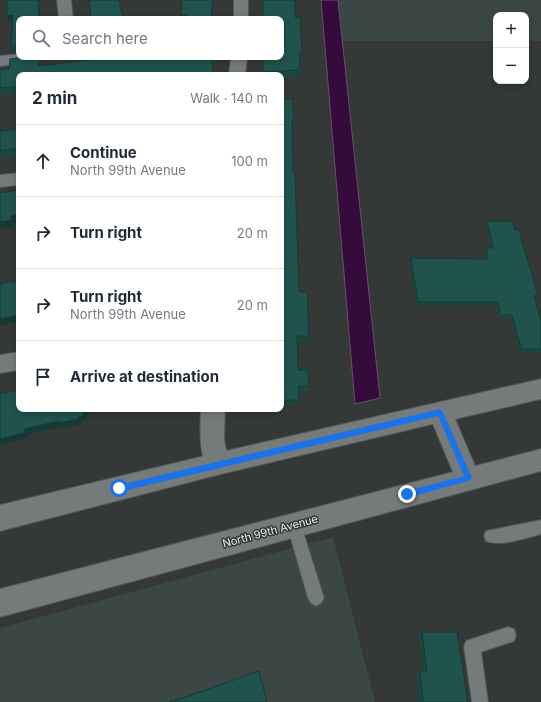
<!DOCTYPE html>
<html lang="en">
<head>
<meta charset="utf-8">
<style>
	:root { --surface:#fff; --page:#f6f6f7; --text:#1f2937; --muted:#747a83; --line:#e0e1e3 }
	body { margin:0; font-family:Inter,sans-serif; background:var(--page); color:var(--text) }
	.controls { position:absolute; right:12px; top:12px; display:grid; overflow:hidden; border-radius:8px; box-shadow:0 2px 6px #0003 }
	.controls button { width:36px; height:36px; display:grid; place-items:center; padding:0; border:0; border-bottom:1px solid var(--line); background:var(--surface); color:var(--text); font:20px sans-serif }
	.stop { position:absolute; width:12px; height:12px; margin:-9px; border:3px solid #1a73e8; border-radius:50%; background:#fff }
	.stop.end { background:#1a73e8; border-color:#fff; box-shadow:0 1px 4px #0008 }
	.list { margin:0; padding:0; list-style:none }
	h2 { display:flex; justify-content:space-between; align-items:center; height:52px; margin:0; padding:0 16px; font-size:17px }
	h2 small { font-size:13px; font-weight:400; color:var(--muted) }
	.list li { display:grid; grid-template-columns:26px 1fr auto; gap:12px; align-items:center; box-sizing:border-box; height:72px; padding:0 16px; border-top:1px solid var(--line) }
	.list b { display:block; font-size:15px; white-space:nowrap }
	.list p { margin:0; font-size:13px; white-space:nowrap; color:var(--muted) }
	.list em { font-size:13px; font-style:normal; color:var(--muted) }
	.icon { flex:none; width:22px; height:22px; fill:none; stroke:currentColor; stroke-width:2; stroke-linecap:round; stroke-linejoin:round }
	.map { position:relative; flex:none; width:541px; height:702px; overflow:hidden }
	.search { position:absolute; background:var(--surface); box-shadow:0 2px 6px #0003; left:16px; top:16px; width:268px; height:44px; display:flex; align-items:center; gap:10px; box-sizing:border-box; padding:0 14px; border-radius:8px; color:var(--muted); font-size:15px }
	.panel { position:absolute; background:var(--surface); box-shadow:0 2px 6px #0003; left:16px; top:72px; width:268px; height:340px; border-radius:8px }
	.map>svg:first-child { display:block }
	.built { fill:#3b4745 }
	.water { fill:#340b3a; stroke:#6a4e6e }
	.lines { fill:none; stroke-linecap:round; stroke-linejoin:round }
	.service-casing { stroke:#515554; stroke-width:2 }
	.minor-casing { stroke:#515554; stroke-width:2 }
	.secondary-casing { stroke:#515554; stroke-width:2 }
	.service { fill:#757b7a; fill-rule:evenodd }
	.minor { fill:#757b7a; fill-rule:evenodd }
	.secondary { fill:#757b7a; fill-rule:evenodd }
	.wall { fill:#1c4741 }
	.shaded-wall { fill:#163a35 }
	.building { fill:#20534c; stroke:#163a35 }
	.route { fill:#1a73e8 }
	.labels { text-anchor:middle; stroke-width:3; stroke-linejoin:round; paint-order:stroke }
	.street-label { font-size:11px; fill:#e7eae9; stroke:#343938 }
</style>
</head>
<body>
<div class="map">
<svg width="541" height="702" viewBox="0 0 541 702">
	<rect width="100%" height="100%" fill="#343938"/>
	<path class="built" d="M 338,0 L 541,0 L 541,41 L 526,41 L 526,15 L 496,15 L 496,41 L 342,41 Z
		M 333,537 L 375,702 L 0,702 L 0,628 Z"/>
	<path class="water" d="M 321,0 L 338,0 L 380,398 L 355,404 Z"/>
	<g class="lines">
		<g class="service-casing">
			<path id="service" d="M 294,518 L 299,520 L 301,525 L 324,598 L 321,603 L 316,606 L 311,603 L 308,598 L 287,525 L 289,520 Z
				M 541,520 L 541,534 C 527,538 500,547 486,541 L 484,536 L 486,531 Z
				M 508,627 L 514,629 L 516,635 L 514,641 L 481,652 L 488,702 L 472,702 L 464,647 L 466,641 Z"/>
		</g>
		<g class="minor-casing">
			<path id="minor" d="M 57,0 L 71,0 L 73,19 L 59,19 Z
				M 234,0 L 248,0 L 248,19 L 234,19 Z
				M 19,54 L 19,57 L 43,57 L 40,60 L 35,62 L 0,66 L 0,56 Z
				M 231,57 L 247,57 L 245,75 L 229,75 Z
				M 19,173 L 19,185 L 0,187 L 0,175 Z
				M 19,352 L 19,370 L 0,373 L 0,355 Z
				M 201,409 L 225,409 L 224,439 L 229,464 L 226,472 L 217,475 L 208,472 C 199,452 200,431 201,409 Z"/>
		</g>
		<g class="secondary-casing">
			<path id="secondary" d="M 541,379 L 541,399 L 455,419 L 475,466 L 541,449 L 541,471 L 0,617 L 0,589 L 453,472 L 433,424 L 217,475 L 0,531 L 0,505 L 217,453 Z"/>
		</g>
		<use href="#service" class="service"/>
		<use href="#minor" class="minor"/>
		<use href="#secondary" class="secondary"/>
	</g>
	<path class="wall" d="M 7,0 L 39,0 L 40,16 L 41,19 L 19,19 L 19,53 L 13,53 L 11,46 L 13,22 L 9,22 L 7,16 Z
		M 213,5 L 212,19 L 182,19 L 181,15 Z
		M 295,17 L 302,54 L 302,60 L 299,60 L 300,77 L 281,78 L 281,75 L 263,75 L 263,57 L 284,48 L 284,30 L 281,30 L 281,19 Z
		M 212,57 L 214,75 L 19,75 L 19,93 L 0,95 L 0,70 L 9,69 L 41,61 L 41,65 Z
		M 281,99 L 294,119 L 294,126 L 292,126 L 293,172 L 299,292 L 309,336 L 308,342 L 297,342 L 298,370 L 309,386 L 308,392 L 299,392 L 298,405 L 281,405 Z
		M 19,124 L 19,155 L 0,158 L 0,131 L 17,129 Z
		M 487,221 L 515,230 L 538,296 L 536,299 L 535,299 L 541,321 L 541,352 L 519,352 L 511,318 L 499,318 L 496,305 L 417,305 L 410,262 L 411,258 L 486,259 L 484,252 L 486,248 L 491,248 L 485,224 Z
		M 422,632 L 468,702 L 419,702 L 416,675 L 420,672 L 423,672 L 419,636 Z"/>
	<path class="shaded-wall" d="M 38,0 L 39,0 L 40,16 L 41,19 L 40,19 L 39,16 Z
		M 213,0 L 213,5 L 212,19 L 211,19 Z
		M 13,15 L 15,22 L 9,22 L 7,16 Z
		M 39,57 L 40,57 L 41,61 L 41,72 L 39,66 Z
		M 19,215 L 19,222 L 14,223 L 14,227 L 0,229 L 0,222 L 11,216 Z
		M 19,315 L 19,321 L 0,326 L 0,319 Z
		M 83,409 L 111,409 L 86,415 L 87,421 L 81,422 L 81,424 L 62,429 L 61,427 L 28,434 L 28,438 L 0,445 L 0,439 L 24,429 L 78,417 Z"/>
	<path class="building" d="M 7,0 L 38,0 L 39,16 L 40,16 L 40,19 L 19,19 L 19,49 L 18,49 L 18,46 L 11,46 L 13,15 L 7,16 Z
		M 89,0 L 119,0 L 123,19 L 91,19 Z
		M 182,0 L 213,0 L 211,16 L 210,16 L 209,19 L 186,19 L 186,15 L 181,15 Z
		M 263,0 L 295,0 L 295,17 L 300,17 L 302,54 L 299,54 L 300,70 L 263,72 L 263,57 L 281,57 L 281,48 L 284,48 L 284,23 L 281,23 L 281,19 L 263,19 Z
		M 30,57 L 39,57 L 39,66 L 95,59 L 94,57 L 212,57 L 213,74 L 197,75 L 163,75 L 163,74 L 151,75 L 19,75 L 19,86 L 0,88 L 0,70 L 9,69 L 10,59 Z
		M 281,99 L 292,99 L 294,119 L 292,119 L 293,172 L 295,172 L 299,292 L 307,292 L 309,336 L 297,336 L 298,370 L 308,370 L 309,386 L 299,386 L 299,400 L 281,400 Z
		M 18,124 L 19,124 L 19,148 L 0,151 L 0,131 L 17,129 Z
		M 19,190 L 19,215 L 11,216 L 11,220 L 0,222 L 0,193 Z
		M 487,221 L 513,221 L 515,230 L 519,230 L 538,296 L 534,296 L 541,321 L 541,349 L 521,349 L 512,315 L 501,315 L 498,302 L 418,302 L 411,258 L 488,259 L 486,248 L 493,248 Z
		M 19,280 L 19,315 L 0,319 L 0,284 Z
		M 0,390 L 0,394 L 19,390 L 19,409 L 85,409 L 83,409 L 84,416 L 78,417 L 79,419 L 59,423 L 59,421 L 24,429 L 24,433 L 0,439 Z
		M 422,632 L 457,632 L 468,702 L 423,702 L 420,672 L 427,672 Z
		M 259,671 L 267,702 L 169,702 L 183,698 Z"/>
	<path class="route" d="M 440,409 L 443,412 L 472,478 L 468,481 L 407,498 L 403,494 L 407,491 L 464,476 L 438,416 L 119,492 L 116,488 L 119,485 Z"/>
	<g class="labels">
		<g class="street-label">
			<text transform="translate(270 531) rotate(-15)" y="4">North 99th Avenue</text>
		</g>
	</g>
</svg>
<div class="controls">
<button>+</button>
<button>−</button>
</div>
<div class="stop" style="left:119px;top:488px"></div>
<div class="stop end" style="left:407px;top:494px"></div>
<div class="search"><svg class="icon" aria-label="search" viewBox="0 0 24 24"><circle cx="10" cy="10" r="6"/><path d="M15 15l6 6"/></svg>Search here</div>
<section class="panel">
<h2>2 min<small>Walk · 140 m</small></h2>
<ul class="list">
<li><svg class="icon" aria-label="ahead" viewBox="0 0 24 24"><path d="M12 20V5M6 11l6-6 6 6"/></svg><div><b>Continue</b><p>North 99th Avenue</p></div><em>100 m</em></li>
<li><svg class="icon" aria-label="right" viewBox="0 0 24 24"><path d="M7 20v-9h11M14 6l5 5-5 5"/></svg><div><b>Turn right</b></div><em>20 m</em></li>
<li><svg class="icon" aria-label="right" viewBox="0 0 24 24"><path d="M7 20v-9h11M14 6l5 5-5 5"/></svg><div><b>Turn right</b><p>North 99th Avenue</p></div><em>20 m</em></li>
<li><svg class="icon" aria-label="arrive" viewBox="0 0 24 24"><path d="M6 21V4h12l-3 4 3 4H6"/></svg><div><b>Arrive at destination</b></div></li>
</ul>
</section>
</div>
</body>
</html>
